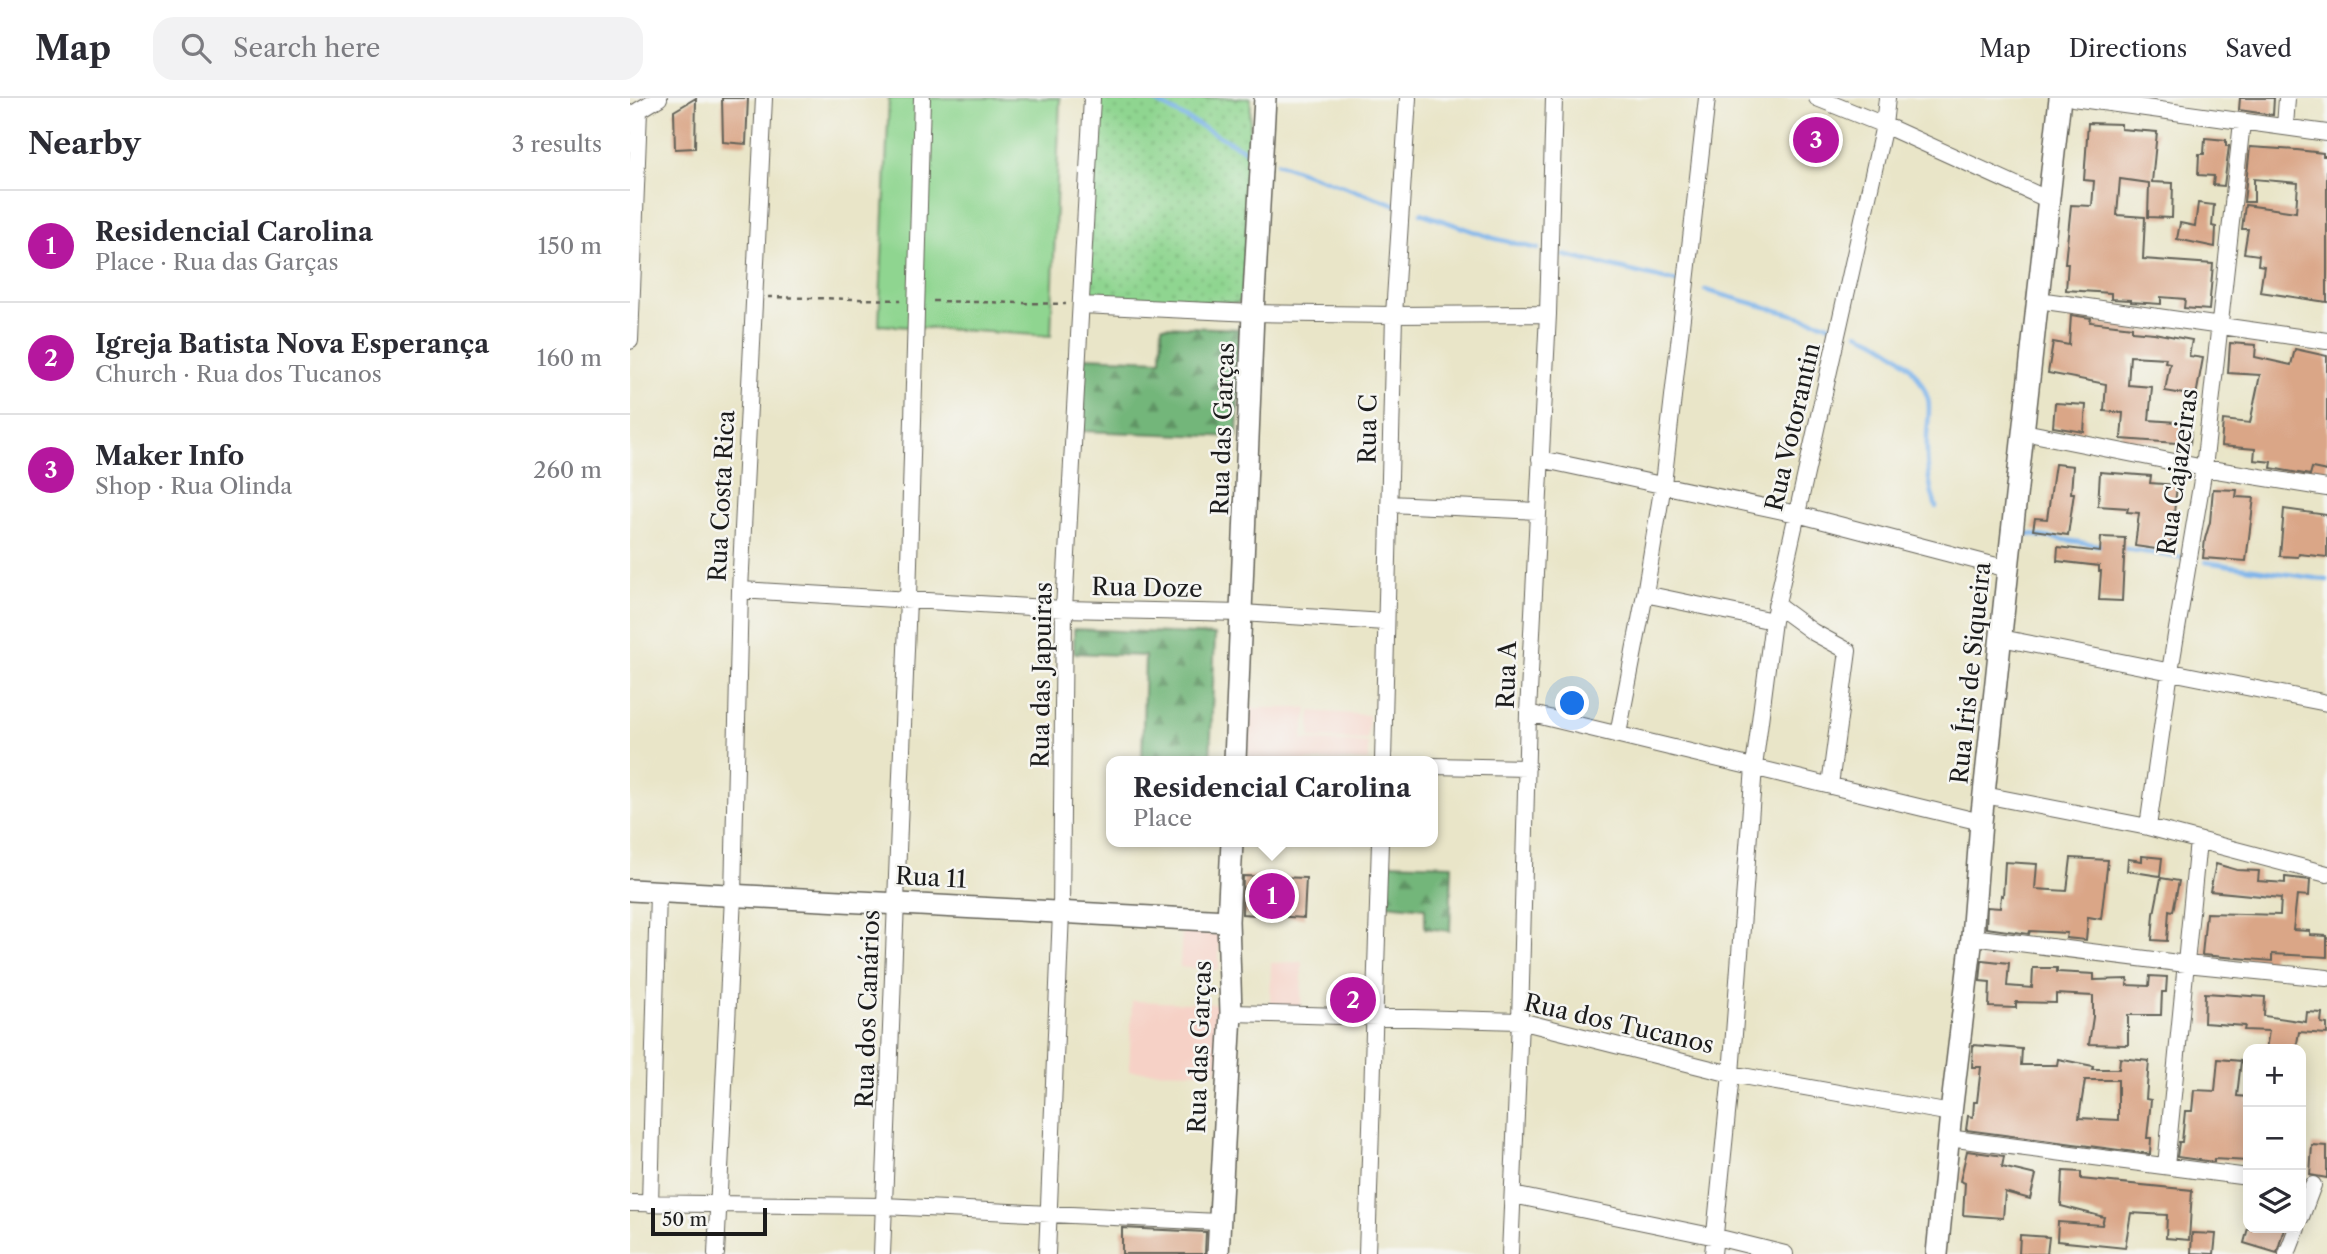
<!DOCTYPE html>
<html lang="en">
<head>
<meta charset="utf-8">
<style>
	:root { --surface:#fff; --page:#f2f2f3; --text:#2b2b33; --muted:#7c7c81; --line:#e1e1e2; --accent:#b5179e }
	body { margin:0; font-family:"Libre Caslon Text",serif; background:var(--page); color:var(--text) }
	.controls { position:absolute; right:21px; bottom:21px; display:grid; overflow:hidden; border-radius:14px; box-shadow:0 4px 18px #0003 }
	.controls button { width:63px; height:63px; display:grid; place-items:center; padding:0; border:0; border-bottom:2px solid var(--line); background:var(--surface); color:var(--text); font:35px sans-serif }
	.scale { position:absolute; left:21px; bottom:18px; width:116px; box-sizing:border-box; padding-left:7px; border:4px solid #1c1c1c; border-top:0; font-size:19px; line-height:24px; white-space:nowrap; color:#1c1c1c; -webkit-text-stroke:5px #f6f6f2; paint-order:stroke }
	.you { position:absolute; left:943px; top:606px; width:24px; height:24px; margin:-18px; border:5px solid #fff; border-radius:50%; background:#1a73e8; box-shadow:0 0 0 10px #1a73e833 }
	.badge { display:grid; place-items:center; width:46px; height:46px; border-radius:50%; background:var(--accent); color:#fff; font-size:23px; font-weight:700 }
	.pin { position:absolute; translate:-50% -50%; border:4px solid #fff; box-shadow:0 2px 7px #0006 }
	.popup { position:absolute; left:476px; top:658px; width:332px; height:91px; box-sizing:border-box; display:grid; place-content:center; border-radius:14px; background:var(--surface); filter:drop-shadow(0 2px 5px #0005); font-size:23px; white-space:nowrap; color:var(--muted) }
	.popup b { font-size:26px; color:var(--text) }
	.popup::after { content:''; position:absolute; left:50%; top:100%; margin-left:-14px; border:14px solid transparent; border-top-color:var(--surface) }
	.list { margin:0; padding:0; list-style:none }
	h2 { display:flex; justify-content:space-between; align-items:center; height:91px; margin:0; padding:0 28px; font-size:30px }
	h2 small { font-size:23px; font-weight:400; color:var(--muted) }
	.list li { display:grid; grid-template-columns:46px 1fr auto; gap:21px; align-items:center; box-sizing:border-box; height:112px; padding:0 28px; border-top:2px solid var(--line) }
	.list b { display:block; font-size:26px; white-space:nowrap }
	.list p { margin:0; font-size:23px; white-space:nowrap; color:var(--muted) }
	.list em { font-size:23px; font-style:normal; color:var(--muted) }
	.icon { flex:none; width:38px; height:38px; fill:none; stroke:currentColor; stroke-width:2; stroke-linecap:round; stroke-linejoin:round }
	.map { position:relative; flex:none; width:1697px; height:1156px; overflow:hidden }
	header { display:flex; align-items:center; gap:42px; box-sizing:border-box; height:98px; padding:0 35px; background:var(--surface); border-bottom:2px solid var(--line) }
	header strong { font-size:33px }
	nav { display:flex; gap:38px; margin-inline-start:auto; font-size:24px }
	.search { width:490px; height:63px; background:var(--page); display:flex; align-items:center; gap:18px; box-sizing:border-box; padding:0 24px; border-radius:21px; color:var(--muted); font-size:26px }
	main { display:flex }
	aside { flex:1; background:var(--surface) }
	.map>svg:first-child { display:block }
	.built { fill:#f6d1c6 }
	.grass { fill:url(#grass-dots); stroke:#567856; stroke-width:2 }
	.forest { fill:url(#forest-firs); stroke:#48694b; stroke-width:2 }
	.pitch { fill:#8fd590; stroke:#567856; stroke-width:2 }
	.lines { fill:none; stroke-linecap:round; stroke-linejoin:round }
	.stream { stroke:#7ab2ea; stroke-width:4.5 }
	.building { fill:#daa687; fill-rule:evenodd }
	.minor-casing { stroke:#646258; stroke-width:18 }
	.tertiary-casing { stroke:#646258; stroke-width:24 }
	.path { stroke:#646258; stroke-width:2.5; stroke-dasharray:5 5; stroke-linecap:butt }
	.minor { stroke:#fff; stroke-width:16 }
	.tertiary { stroke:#fff; stroke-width:21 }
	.labels { text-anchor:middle; stroke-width:5; stroke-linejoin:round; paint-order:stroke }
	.street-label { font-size:24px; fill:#1c1c1c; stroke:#f6f6f2 }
</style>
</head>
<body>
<header>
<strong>Map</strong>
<div class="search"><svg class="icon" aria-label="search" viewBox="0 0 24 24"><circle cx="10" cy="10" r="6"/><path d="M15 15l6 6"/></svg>Search here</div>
<nav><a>Map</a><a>Directions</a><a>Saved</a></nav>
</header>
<main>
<aside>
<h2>Nearby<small>3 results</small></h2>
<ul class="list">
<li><span class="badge">1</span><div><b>Residencial Carolina</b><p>Place · Rua das Garças</p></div><em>150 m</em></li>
<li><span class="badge">2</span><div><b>Igreja Batista Nova Esperança</b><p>Church · Rua dos Tucanos</p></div><em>160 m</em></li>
<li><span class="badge">3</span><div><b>Maker Info</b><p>Shop · Rua Olinda</p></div><em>260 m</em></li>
</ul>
</aside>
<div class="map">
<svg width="1697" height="1156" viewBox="0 0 1697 1156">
	<defs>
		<pattern id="grass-dots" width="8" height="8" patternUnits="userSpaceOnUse" patternTransform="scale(1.75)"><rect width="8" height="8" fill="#8fd590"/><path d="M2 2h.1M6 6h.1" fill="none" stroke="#7bb67c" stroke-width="1.8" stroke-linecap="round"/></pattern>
		<pattern id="forest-firs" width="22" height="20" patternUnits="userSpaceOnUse" patternTransform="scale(1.75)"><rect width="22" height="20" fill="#73b67a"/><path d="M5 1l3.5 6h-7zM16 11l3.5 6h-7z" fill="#5e9363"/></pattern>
	</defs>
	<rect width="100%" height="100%" fill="#f6f6f2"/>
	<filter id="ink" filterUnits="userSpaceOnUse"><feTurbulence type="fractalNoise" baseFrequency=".0143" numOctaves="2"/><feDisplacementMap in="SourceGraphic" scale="14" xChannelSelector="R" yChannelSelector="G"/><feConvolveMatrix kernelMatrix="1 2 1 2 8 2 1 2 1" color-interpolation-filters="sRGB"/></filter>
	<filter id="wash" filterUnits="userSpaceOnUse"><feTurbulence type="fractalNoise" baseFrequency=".00686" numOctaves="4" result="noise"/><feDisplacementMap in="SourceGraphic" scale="28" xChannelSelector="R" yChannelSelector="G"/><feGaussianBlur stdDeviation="1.57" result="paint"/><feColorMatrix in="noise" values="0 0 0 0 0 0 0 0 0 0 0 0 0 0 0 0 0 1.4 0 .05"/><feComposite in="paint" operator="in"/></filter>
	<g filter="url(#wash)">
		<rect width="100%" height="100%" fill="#e9e5c8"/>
		<path class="built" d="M 618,610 L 678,610 L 672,642 L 738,645 L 738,663 L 616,663 Z
			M 680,613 L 739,617 L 737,642 L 680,640 Z
			M 552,832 L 589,837 L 589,872 L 550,869 Z
			M 672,864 L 671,912 L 640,912 L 641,865 Z
			M 502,903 L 588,906 L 592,915 L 590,965 L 585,974 L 499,973 Z"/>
		<path class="grass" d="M 465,0 L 621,0 L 614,198 L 608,205 L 463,200 L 458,197 Z"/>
		<path class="forest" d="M 532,228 L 611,231 L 607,339 L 452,333 L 454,259 L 531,262 Z
			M 444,531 L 585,537 L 580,663 L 512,663 L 515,558 L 444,555 Z
			M 759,765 L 822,767 L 820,833 L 795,830 L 795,810 L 757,806 Z"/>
		<path class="pitch" d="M 259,0 L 430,0 L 421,238 L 249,227 Z"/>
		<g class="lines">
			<path class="stream" d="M 519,0 L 622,56
				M 647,65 L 767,107
				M 791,115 L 863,140 L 908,151
				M 933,157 L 1051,185
				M 1075,192 L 1204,228
				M 1228,235 C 1259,246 1288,268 1298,301 C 1301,311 1297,328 1297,339 C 1296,363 1298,386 1306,409
				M 1396,436 L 1475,448
				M 1490,450 L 1551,460
				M 1576,464 L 1697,482"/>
		</g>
		<g id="blocks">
			<path class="building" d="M 66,0 L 65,50 L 45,51 L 44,13 Z
				M 92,0 L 118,0 L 116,46 L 93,44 Z
				M 1610,0 L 1644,0 L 1643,17 L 1609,12 Z
				M 1458,25 L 1491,26 L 1491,31 L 1527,34 L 1522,84 L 1543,85 L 1542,120 L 1518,119 L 1519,85 L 1490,81 L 1487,117 L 1515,119 L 1513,161 L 1583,166 L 1579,212 L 1554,210 L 1555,201 L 1531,199 L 1531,206 L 1501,204 L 1501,202 L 1481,201 L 1481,195 L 1436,192 L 1438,165 L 1435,165 L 1441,107 L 1462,108 L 1464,83 L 1454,82 Z
				M 1575,40 L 1596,42 L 1596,48 L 1599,48 L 1594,88 L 1583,87 L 1584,78 L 1568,77 L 1569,56 L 1574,56 Z
				M 1620,49 L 1667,52 L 1693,55 L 1693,58 L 1697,58 L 1697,204 L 1630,194 L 1634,168 L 1628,167 L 1629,157 L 1614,155 L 1618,131 L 1612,131 L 1615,107 L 1666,114 L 1668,85 L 1624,81 L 1624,104 L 1614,104 Z
				M 1568,105 L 1584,107 L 1582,128 L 1586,129 L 1585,149 L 1547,141 L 1550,125 L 1565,128 Z
				M 1441,217 L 1461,220 L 1460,224 L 1502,229 L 1502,233 L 1524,235 L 1562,242 L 1559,258 L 1573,260 L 1566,298 L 1535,293 L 1540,265 L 1535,264 L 1536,260 L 1500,258 L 1498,287 L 1522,289 L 1519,322 L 1562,325 L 1560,346 L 1491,341 L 1493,315 L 1474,313 L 1476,286 L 1418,275 L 1423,244 L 1439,247 Z
				M 1600,245 L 1626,247 L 1625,259 L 1661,267 L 1665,251 L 1697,258 L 1697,373 L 1682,370 L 1680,377 L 1641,370 L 1642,364 L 1624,362 L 1625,351 L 1591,348 L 1593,322 L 1620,325 L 1630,277 L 1598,275 Z
				M 1425,305 L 1456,307 L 1454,334 L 1423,329 Z
				M 1425,366 L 1443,368 L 1441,395 L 1444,395 L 1438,437 L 1403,432 L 1405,420 L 1417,421 Z
				M 1470,374 L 1521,378 L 1520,385 L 1547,387 L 1540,453 L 1505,448 L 1509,415 L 1497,414 L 1498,410 L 1468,408 Z
				M 1583,391 L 1607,392 L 1606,399 L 1624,400 L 1616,463 L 1573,460 L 1575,441 L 1580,424 Z
				M 1654,411 L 1697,417 L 1697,459 L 1669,456 L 1668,459 L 1650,458 Z
				M 1471,439 L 1495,440 L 1492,503 L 1469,502 L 1471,473 L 1469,473 L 1469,468 L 1427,463 L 1428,449 L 1470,454 Z
				M 1512,758 L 1532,760 L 1530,778 L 1497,773 L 1498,761 L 1512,763 Z
				M 1441,760 L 1478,762 L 1471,821 L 1458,819 L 1456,842 L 1436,840 L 1437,835 L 1400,833 L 1399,836 L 1356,830 L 1357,809 L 1370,810 L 1371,797 L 1373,798 L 1375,764 L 1407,766 L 1405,791 L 1437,793 Z
				M 1586,766 L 1607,772 L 1629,773 L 1628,783 L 1655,785 L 1655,779 L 1680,782 L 1679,798 L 1667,797 L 1663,832 L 1680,833 L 1680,837 L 1697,838 L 1697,859 L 1642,856 L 1642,863 L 1572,857 L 1576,815 L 1650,817 L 1651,800 L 1580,793 Z
				M 613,778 L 676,780 L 674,820 L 612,816 Z
				M 1531,780 L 1549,783 L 1543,813 L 1539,812 L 1537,843 L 1522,842 L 1524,816 Z
				M 1352,862 L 1379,865 L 1377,888 L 1402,890 L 1403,870 L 1427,870 L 1427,874 L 1464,876 L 1464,882 L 1498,881 L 1497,887 L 1519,888 L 1520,878 L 1537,879 L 1536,894 L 1532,894 L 1531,917 L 1498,917 L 1498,947 L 1459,946 L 1463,919 L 1463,898 L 1426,896 L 1426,905 L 1386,904 L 1386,910 L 1359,909 L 1360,884 L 1350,883 Z
				M 710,888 L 735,890 L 734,908 L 711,908 Z
				M 1575,895 L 1635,899 L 1634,918 L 1676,924 L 1677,914 L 1692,915 L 1691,925 L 1697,926 L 1697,936 L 1669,934 L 1666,951 L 1636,951 L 1639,933 L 1614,932 L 1615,928 L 1574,925 Z
				M 1343,947 L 1392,951 L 1391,967 L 1427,967 L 1428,961 L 1463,968 L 1462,971 L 1489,971 L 1490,960 L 1519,963 L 1516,1001 L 1521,1002 L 1517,1040 L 1521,1040 L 1520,1056 L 1336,1032 L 1338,1018 L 1343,1019 L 1344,1004 L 1347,1004 L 1351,969 L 1342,969 ZM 1455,982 L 1488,982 L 1488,1022 L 1449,1020 Z
				M 1588,961 L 1611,963 L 1607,998 L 1618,999 L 1618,1063 L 1584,1061 L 1584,1064 L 1547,1059 L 1549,1044 L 1552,1044 L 1555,1013 L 1562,1013 L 1564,992 L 1585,993 Z
				M 1682,1047 L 1697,1048 L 1697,1080 L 1680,1077 Z
				M 1337,1053 L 1374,1058 L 1372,1069 L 1406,1077 L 1400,1101 L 1375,1094 L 1373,1120 L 1333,1117 L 1335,1085 L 1330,1083 Z
				M 1433,1073 L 1451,1074 L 1451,1081 L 1562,1092 L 1559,1142 L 1536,1140 L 1537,1117 L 1501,1115 L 1495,1150 L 1427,1143 L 1428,1124 L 1472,1127 L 1474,1119 L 1431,1108 Z
				M 492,1130 L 576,1134 L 575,1156 L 492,1156 Z
				M 1618,1130 L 1654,1130 L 1647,1155 L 1614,1145 Z
				M 1562,1135 L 1586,1136 L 1584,1156 L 1561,1155 Z
				M 1390,1137 L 1419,1139 L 1417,1156 L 1389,1156 Z"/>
		</g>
	</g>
	<g filter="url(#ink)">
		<use href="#blocks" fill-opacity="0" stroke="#646258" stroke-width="2"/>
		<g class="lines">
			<g class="minor-casing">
				<path id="minor" d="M 1187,0 L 1254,27 L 1419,102
					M 1443,0 L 1697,35
					M 1,17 L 29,0
					M 1655,29 L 1657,0
					M 1408,202 L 1697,243
					M 452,207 L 623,215 L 764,217 L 918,216
					M 0,243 L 9,12
					M 1394,334 L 1574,370 L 1697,390
					M 910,361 L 1167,416 L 1378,471
					M 759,406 L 907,413
					M 110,492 L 434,511 L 612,515 L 755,524
					M 1015,496 L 1143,523
					M 1146,507 L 1183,534 L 1218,553 L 1200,687
					M 1371,540 L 1697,605
					M 898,615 L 1351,724
					M 988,636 L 1015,496 L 1033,386 L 1077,0
					M 753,663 L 764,217 L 778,0
					M 803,668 L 897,670
					M 1354,697 L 1518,729 L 1697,776
					M 1518,729 L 1540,573 L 1574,370 L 1612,24
					M 1342,839 L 1556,866 L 1697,880
					M 601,915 L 890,923 L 1101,976 L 1321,1015
					M 1318,1040 L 1618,1079
					M 1536,1068 L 1568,743
					M 883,1097 L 1086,1139 L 1155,1156
					M 0,1105 L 253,1108 L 588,1124
					M 20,1106 L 28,793
					M 1671,1119 L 1683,1087
					M 86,1156 L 103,798 L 110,492 L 134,0
					M 252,1156 L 278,501 L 292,0
					M 417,1156 L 431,814 L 434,511 L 462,0
					M 737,1156 L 750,744
					M 880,1156 L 890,923 L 898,615 L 918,216 L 924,0
					M 1083,1156 L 1101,976 L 1124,669 L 1143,523 L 1254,27 L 1257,0
					M 1657,1156 L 1667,1130"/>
			</g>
			<g class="tertiary-casing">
				<path id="tertiary" d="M 605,663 L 623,215 L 635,0
					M 0,792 L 598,823
					M 588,1156 L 601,915 L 598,823 L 602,744
					M 1307,1156 L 1321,1015 L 1342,839 L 1351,724 L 1378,471 L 1430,0"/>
			</g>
			<path class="path" d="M 138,199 L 271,202
				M 303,203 L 436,206"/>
			<use href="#minor" class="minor"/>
			<use href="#tertiary" class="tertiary"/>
		</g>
	</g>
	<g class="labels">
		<g class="street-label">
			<text transform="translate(1163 329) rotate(-77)" y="8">Rua Votorantin</text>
			<text transform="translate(593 331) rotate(-88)" y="8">Rua das Garças</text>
			<text transform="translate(738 331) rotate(-89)" y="8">Rua C</text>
			<text transform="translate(1548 374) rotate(-82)" y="8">Rua Cajazeiras</text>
			<text transform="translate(92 398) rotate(-87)" y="8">Rua Costa Rica</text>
			<text transform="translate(517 490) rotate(1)" y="8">Rua Doze</text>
			<text transform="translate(1341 575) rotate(-84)" y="8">Rua Íris de Siqueira</text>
			<text transform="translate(412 577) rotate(-89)" y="8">Rua das Japuiras</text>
			<text transform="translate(877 577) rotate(-88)" y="8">Rua A</text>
			<text transform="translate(301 780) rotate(3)" y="8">Rua 11</text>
			<text transform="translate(238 911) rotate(-88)" y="8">Rua dos Canários</text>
			<text transform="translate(989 926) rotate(13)" y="8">Rua dos Tucanos</text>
			<text transform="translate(570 949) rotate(-88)" y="8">Rua das Garças</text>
		</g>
	</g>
</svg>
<div class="controls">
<button>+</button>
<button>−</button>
<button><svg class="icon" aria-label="layers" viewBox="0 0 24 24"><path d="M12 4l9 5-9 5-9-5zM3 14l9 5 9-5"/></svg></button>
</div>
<div class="scale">50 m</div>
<div class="you"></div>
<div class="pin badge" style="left:642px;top:798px">1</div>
<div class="popup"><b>Residencial Carolina</b>Place</div>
<div class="pin badge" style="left:723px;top:902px">2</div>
<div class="pin badge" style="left:1186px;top:42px">3</div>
</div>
</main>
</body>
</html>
